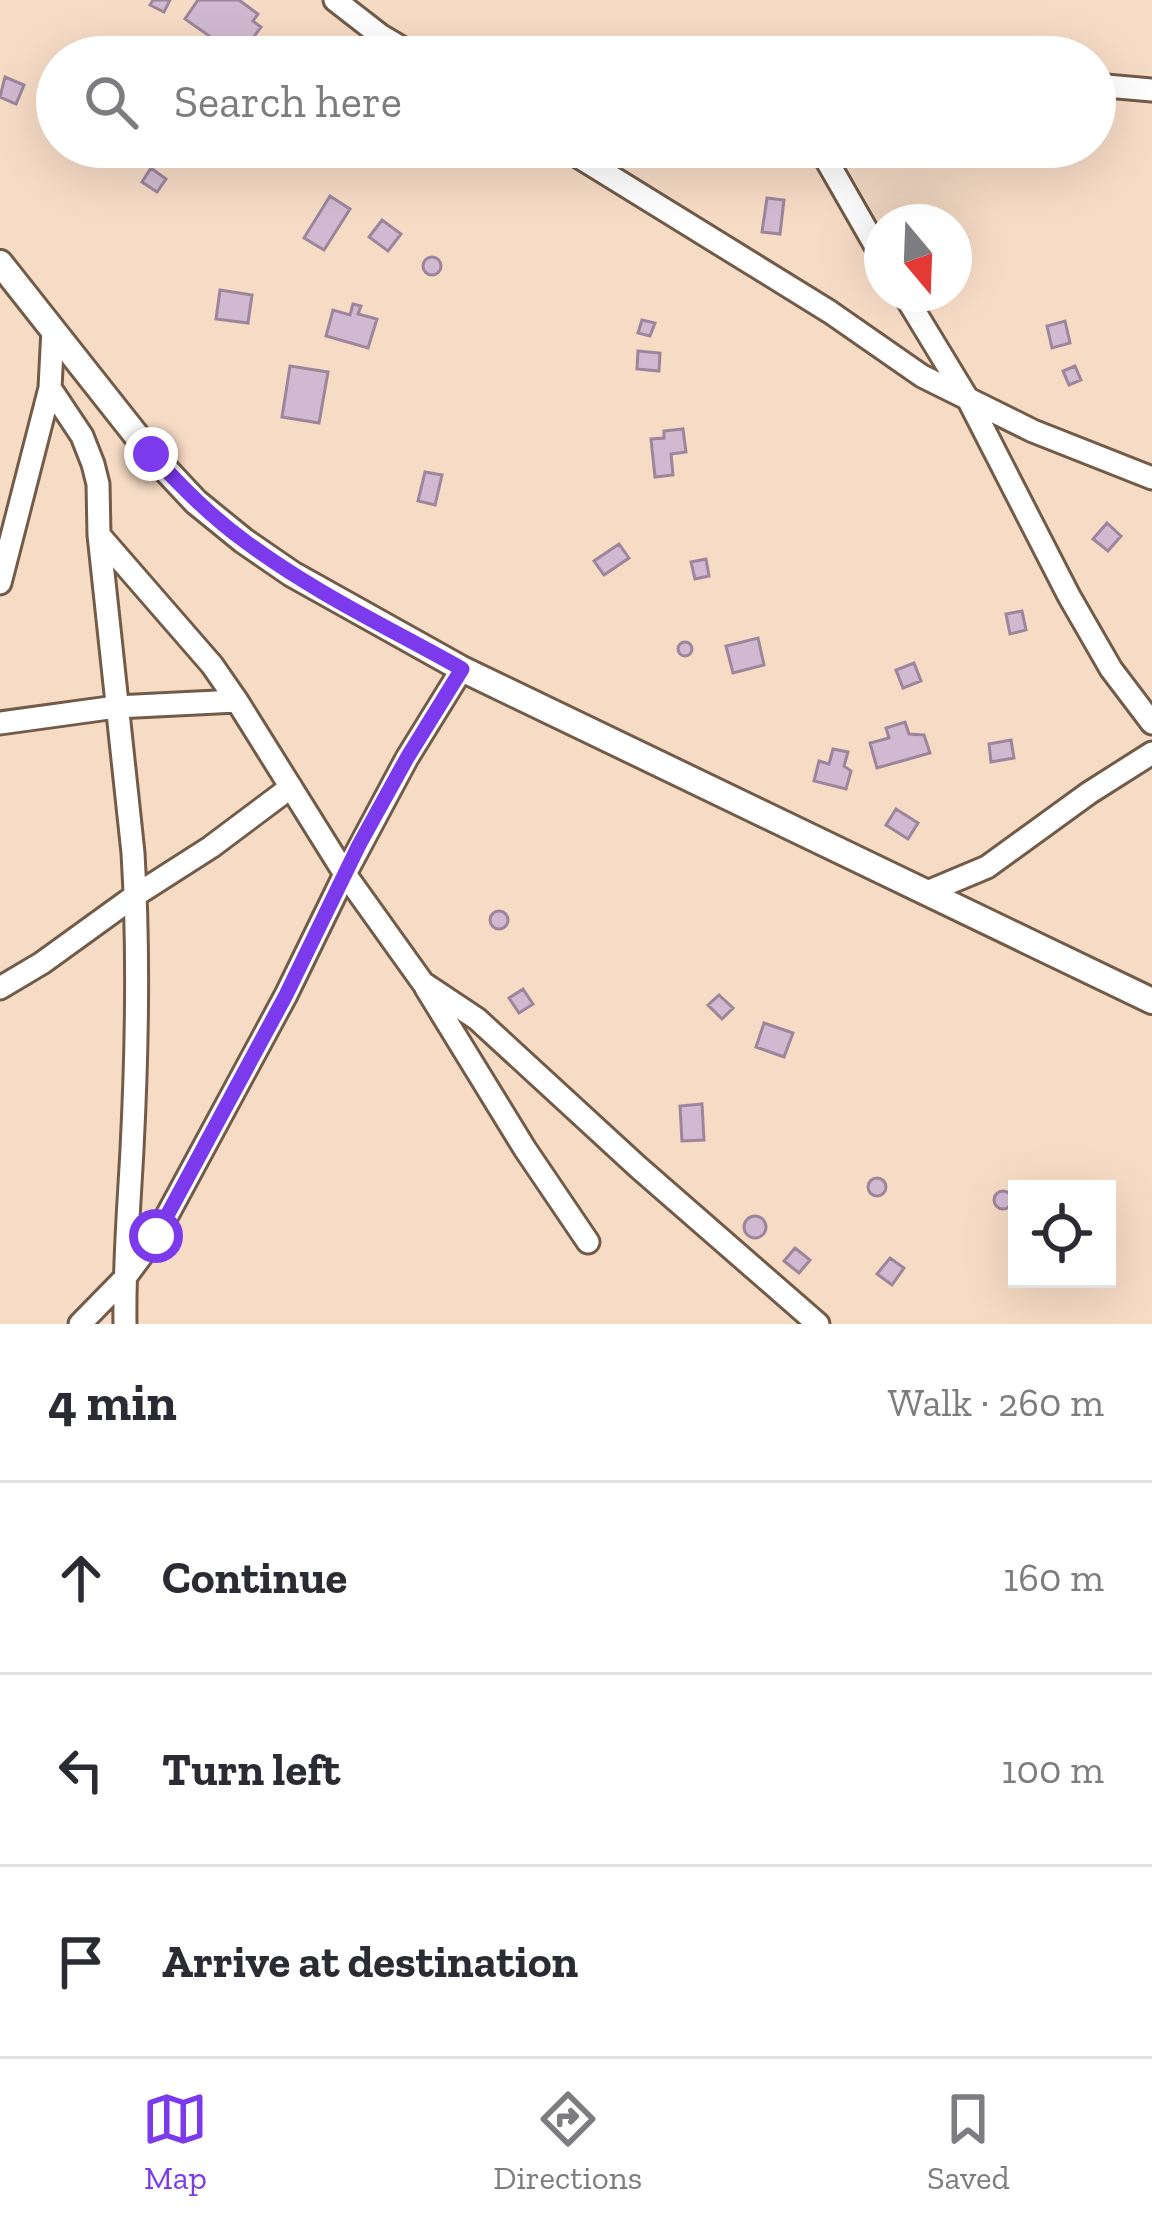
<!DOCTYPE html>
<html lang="en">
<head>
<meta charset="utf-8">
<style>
	:root { --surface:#fff; --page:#f7f7f7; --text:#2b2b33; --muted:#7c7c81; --line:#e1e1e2; --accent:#7c3aed }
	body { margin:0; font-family:"Zilla Slab",serif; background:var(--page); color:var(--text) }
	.controls { position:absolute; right:36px; bottom:36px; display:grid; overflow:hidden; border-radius:0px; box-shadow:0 12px 48px #0002 }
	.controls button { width:108px; height:108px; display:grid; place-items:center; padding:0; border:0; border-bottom:3px solid var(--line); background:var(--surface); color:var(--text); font:60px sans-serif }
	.compass { position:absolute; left:864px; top:204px; width:108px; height:108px; border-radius:50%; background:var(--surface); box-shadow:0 12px 48px #0002; rotate:161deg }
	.stop { position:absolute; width:36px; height:36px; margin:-27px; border:9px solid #7c3aed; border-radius:50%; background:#fff }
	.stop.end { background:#7c3aed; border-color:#fff; box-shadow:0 3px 12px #0008 }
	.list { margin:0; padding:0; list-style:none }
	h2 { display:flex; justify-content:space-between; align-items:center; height:156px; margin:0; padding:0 48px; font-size:51px }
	h2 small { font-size:39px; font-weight:400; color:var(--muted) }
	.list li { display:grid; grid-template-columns:78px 1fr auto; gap:36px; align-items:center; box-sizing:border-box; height:192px; padding:0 48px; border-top:3px solid var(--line) }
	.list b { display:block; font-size:45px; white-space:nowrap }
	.list em { font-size:39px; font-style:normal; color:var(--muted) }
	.icon { flex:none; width:66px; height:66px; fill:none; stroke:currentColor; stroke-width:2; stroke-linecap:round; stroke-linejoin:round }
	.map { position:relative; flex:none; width:1152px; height:1324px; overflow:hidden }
	.search { position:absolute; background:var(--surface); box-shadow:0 12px 48px #0002; left:36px; right:36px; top:36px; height:132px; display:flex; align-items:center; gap:30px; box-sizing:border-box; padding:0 42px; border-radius:66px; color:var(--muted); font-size:45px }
	.sheet { height:732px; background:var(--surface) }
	nav { display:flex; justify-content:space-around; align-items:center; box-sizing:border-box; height:168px; border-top:3px solid var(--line); background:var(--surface); font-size:33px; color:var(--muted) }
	nav a { display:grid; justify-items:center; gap:6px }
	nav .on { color:var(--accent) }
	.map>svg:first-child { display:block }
	.building { fill:#d1bad1; stroke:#9c869c; stroke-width:3 }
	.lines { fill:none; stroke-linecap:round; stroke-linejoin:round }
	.minor-casing { stroke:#725b48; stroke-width:27 }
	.tertiary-casing { stroke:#725b48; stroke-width:30 }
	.minor { stroke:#fff; stroke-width:21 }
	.tertiary { stroke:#fff; stroke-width:24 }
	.route { stroke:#7c3aed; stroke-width:15 }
</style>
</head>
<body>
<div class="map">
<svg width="1152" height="1324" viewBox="0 0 1152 1324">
	<rect width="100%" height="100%" fill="#f6dbc5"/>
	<path class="building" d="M 153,0 L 170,0 L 164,12 L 150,5 Z
		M 198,0 L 239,0 L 258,14 L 253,21 L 261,27 L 239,57 L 185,19 Z
		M 91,39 L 110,43 L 107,57 L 87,55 Z
		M 5,77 L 24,85 L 16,104 L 0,97 Z
		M 151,168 L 166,179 L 157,192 L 142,182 Z
		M 330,196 L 350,209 L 324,250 L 304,238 Z
		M 767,198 L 784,200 L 780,234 L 762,232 Z
		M 382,220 L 401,234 L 388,251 L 369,237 Z
		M423 266a9 9 0 1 1 18 0a9 9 0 1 1-18 0Z
		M 220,290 L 252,295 L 248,323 L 216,319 Z
		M 353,304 L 361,306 L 358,314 L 377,319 L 368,348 L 326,336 L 333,310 L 350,315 Z
		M 642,320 L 655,323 L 650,336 L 638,333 Z
		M 1065,321 L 1070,343 L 1052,348 L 1047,326 Z
		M 638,351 L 660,353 L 659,371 L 637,369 Z
		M 290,366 L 328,372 L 319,423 L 282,417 Z
		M 1075,366 L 1081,380 L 1069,385 L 1063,371 Z
		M 683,429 L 686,452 L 671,454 L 673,475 L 655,477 L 651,439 L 664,438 L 664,431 Z
		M 425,472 L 442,475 L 435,505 L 418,501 Z
		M 1107,523 L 1121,536 L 1108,551 L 1093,539 Z
		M 619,544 L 629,558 L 604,575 L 594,561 Z
		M 706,559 L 709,576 L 695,579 L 691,562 Z
		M 1022,611 L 1026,630 L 1010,634 L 1006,614 Z
		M 758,638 L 764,665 L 733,673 L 726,646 Z
		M678 649a7 7 0 1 1 14 0a7 7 0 1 1-14 0Z
		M 914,663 L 921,681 L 903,688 L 896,670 Z
		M 905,722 L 909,734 L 924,735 L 930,753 L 877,768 L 870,743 L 889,738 L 886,728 Z
		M 1011,740 L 1014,758 L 991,762 L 989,744 Z
		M 833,749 L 848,752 L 844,766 L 851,771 L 846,789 L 814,781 L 819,761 L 829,764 Z
		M 896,809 L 918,823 L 908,839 L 886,825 Z
		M490 920a9 9 0 1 1 18 0a9 9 0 1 1-18 0Z
		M 523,989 L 533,1004 L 519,1013 L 509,998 Z
		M 719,995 L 733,1008 L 722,1019 L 708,1005 Z
		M 764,1023 L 793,1033 L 784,1057 L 756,1047 Z
		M 702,1104 L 704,1140 L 682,1141 L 680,1106 Z
		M868 1187a9 9 0 1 1 18 0a9 9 0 1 1-18 0Z
		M994 1200a9 9 0 1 1 18 0a9 9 0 1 1-18 0Z
		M744 1227a11 11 0 1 1 22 0a11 11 0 1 1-22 0Z
		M 795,1248 L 810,1260 L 799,1273 L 784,1261 Z
		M 890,1258 L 904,1268 L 892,1285 L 877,1274 Z"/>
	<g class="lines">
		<g class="minor-casing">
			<path id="minor" d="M 335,0 L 380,35 L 417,57
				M 1095,85 L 1152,90
				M 563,147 L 830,312 L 922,376 L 1033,431 L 1152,478
				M 819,147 L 882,257
				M 904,294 L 969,401 L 1069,596 L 1111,669 L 1152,723
				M 50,388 L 82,436 L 93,464 L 98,484 L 99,535 L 133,853 C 139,951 137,1051 132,1149 C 129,1207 124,1265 125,1324
				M 0,583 L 50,388 L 53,329
				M 462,669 L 407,758 L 345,874 L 423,983 L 477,1019 L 638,1167 L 818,1324
				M 0,723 L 116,707 L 237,701
				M 925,893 L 987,867 L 1089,793 L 1152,753
				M 0,988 L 42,963 L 136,895 L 211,847 L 291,787
				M 426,988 L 525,1149 L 588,1242
				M 80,1324 L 124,1279 L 156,1236 L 286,995 L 345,874 L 237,701 L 212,665 L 99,535"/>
		</g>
		<g class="tertiary-casing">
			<path id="tertiary" d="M 0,263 L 151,454 L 196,502 L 244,541 L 292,574 L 462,669 L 1152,1001"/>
		</g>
		<use href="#minor" class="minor"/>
		<use href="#tertiary" class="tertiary"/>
	</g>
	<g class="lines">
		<path class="route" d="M 151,454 C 181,486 210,516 246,542 C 313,592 389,628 462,669 L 407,758 L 359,845 L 286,995 L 156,1236"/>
	</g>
</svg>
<div class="controls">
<button><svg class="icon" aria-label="locate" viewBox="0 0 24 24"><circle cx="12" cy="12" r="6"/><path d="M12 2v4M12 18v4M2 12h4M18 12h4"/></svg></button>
</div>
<svg class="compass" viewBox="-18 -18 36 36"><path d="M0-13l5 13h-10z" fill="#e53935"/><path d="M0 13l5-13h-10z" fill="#7c7c81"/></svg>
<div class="stop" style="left:156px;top:1236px"></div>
<div class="stop end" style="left:151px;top:454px"></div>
<div class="search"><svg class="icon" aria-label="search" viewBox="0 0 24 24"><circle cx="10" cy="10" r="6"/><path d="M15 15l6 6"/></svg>Search here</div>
</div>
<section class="sheet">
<h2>4 min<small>Walk · 260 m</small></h2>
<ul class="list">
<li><svg class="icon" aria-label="ahead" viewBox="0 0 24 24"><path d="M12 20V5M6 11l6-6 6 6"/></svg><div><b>Continue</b></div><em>160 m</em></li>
<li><svg class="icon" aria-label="left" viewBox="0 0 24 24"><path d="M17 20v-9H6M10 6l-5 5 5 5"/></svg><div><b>Turn left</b></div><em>100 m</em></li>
<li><svg class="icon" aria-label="arrive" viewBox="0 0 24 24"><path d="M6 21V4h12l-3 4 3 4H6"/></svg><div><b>Arrive at destination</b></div></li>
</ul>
</section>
<nav>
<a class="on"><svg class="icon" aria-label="map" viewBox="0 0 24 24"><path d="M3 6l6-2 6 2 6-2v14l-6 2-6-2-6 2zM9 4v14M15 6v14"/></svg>Map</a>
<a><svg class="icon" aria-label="directions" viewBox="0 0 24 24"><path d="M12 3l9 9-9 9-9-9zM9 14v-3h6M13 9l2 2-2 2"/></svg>Directions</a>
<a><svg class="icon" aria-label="saved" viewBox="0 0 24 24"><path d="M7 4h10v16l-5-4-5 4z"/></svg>Saved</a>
</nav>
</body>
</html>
